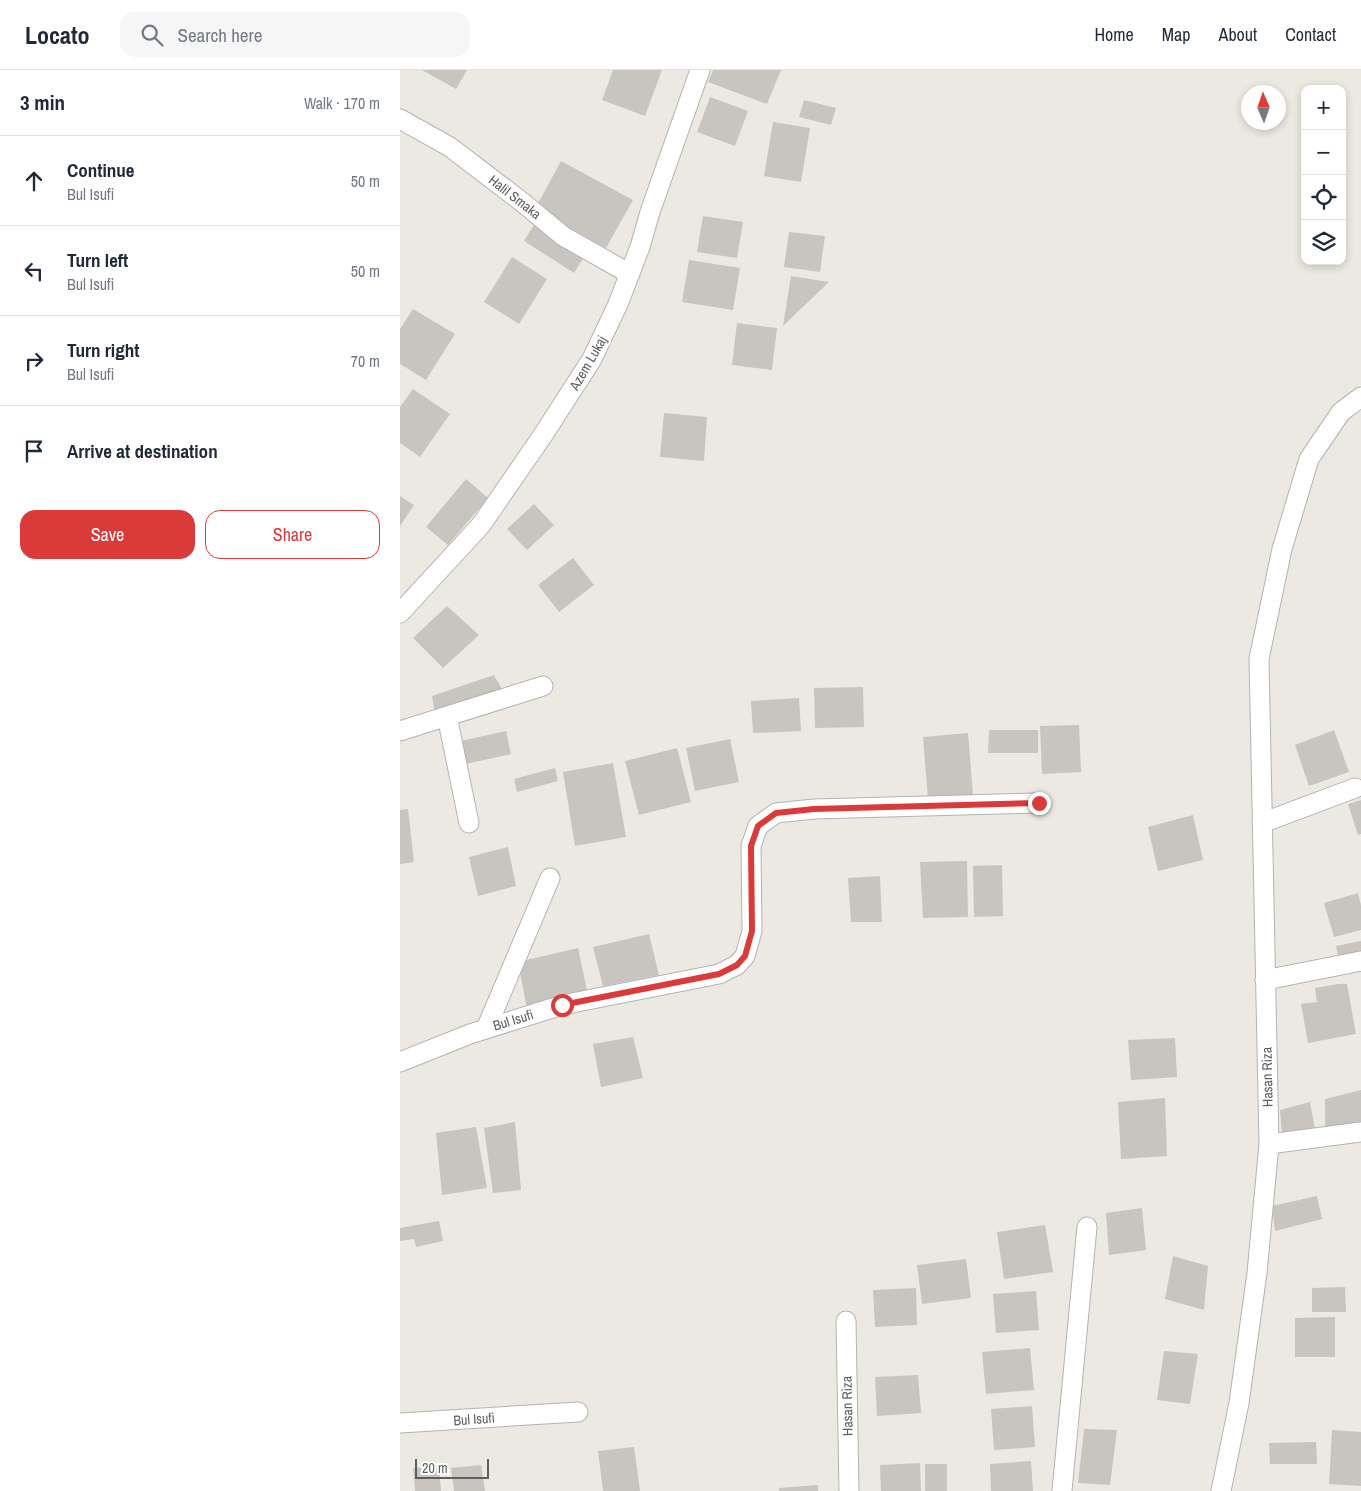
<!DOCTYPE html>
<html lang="en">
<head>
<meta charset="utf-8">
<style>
	:root { --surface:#fff; --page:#f6f6f7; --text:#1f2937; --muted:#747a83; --line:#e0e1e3; --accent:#db3a3a }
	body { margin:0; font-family:"Archivo Narrow",sans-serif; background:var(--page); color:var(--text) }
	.controls { position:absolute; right:15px; top:15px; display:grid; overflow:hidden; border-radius:10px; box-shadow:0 2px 8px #0003 }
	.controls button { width:45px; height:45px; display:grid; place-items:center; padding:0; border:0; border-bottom:1px solid var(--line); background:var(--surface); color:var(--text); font:25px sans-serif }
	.compass { position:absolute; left:841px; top:15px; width:45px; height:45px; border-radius:50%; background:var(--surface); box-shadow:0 2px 8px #0003; rotate:358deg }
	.scale { position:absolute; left:15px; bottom:12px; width:74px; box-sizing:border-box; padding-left:5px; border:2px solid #5b5f62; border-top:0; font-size:14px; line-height:18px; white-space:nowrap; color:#5b5f62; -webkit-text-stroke:4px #fff; paint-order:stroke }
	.stop { position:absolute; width:15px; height:15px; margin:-11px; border:4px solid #db3a3a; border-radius:50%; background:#fff }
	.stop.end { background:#db3a3a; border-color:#fff; box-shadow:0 1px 5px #0008 }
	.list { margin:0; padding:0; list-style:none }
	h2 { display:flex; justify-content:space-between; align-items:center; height:65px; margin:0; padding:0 20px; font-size:21px }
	h2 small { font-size:16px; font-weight:400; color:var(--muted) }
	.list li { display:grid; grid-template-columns:32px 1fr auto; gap:15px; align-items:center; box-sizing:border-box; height:90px; padding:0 20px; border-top:1px solid var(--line) }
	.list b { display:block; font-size:19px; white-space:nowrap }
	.list p { margin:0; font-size:16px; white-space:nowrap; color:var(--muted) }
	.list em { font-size:16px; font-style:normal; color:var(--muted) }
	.actions { display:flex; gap:10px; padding:15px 20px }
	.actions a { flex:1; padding:11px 0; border:1px solid var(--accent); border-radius:15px; text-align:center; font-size:18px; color:var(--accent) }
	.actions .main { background:var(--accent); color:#fff }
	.icon { flex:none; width:28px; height:28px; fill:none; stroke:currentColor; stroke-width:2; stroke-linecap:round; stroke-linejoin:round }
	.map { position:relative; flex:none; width:961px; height:1421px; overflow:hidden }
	header { display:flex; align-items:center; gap:30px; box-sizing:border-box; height:70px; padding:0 25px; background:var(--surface); border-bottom:1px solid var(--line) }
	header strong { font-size:24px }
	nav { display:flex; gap:28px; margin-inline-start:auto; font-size:18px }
	.search { width:350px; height:45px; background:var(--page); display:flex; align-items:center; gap:12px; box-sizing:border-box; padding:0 18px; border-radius:15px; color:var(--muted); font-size:19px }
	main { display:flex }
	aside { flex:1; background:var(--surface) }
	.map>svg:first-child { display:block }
	.building { fill:#c8c4bf }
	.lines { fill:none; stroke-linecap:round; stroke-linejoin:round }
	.street-casing { stroke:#b0b3b7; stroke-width:21 }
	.street { stroke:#fff; stroke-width:19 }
	.route { stroke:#db3a3a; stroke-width:6 }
	.labels { text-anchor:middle; stroke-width:4.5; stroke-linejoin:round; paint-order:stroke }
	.street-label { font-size:14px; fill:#5b5f62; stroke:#fff }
</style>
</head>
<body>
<header>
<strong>Locato</strong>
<div class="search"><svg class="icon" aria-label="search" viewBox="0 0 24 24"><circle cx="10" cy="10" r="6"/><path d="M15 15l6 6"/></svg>Search here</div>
<nav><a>Home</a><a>Map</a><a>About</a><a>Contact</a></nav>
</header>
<main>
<aside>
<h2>3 min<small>Walk · 170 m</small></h2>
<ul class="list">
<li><svg class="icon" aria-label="ahead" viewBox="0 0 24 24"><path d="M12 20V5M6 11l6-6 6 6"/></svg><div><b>Continue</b><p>Bul Isufi</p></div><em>50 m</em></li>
<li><svg class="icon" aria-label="left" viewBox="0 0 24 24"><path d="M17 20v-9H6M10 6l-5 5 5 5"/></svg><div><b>Turn left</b><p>Bul Isufi</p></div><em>50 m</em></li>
<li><svg class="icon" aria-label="right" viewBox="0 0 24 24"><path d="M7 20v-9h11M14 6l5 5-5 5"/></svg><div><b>Turn right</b><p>Bul Isufi</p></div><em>70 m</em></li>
<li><svg class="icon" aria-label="arrive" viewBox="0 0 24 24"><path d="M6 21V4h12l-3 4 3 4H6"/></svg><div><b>Arrive at destination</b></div></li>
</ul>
<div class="actions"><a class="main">Save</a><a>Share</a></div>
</aside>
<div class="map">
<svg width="961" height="1421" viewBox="0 0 961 1421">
	<rect width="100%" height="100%" fill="#ece9e3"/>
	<path class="building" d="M 22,0 L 67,0 L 56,19 Z
		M 213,0 L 262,0 L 245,46 L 202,30 Z
		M 313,0 L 381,0 L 367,34 L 308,12 Z
		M 310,27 L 348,41 L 335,76 L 297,62 Z
		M 404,30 L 436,38 L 431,55 L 399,47 Z
		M 373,52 L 410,58 L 401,112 L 364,106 Z
		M 161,91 L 233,130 L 206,178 L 135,139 Z
		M 303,146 L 343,152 L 337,188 L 297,182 Z
		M 134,155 L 184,187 L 174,203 L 124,171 Z
		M 389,162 L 425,166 L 420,202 L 384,197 Z
		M 112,187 L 147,209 L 119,254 L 84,232 Z
		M 289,190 L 340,198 L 333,240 L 282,232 Z
		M 391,206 L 429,212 L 383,256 Z
		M 13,239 L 55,264 L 26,310 L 0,294 L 0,259 Z
		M 337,253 L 377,258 L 372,300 L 332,295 Z
		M 13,319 L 50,344 L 20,387 L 0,373 L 0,337 Z
		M 264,343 L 307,347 L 304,391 L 260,387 Z
		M 66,409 L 88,428 L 48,475 L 26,457 Z
		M 0,426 L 14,435 L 0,456 Z
		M 134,434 L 154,455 L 127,480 L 107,459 Z
		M 173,488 L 194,515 L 159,542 L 138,515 Z
		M 47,536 L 79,565 L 43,598 L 13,568 Z
		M 94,605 L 103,621 L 35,644 L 32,626 Z
		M 463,617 L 464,657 L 415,658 L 414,618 Z
		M 399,628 L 401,661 L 353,663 L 351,631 Z
		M 679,655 L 681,702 L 642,704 L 640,656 Z
		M 589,660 L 638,660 L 638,683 L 588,683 Z
		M 934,660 L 949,702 L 909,716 L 895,675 Z
		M 106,661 L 111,684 L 66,694 L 61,671 Z
		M 568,663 L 573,725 L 528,729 L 523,667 Z
		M 330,669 L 339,712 L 295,721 L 286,678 Z
		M 277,678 L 291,732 L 239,745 L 225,691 Z
		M 213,693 L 226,767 L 175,776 L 163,702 Z
		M 155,698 L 158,711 L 117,722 L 114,709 Z
		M 961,730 L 961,764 L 958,765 L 948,734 Z
		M 8,739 L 14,792 L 0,794 L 0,740 Z
		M 793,745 L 803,790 L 758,801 L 748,757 Z
		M 108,777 L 116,816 L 78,826 L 69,787 Z
		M 567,791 L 568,847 L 523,848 L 520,792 Z
		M 602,795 L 603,846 L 574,847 L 573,796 Z
		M 480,806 L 482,852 L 451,852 L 448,808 Z
		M 958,823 L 961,835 L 961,860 L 934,867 L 924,833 Z
		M 249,864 L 259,905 L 203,916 L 193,877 Z
		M 961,871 L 961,886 L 939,891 L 936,876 Z
		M 178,878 L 188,925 L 127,939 L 118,892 Z
		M 938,914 L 947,914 L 956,964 L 908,973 L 901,934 L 917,932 L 915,918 Z
		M 233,967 L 243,1008 L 201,1017 L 193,974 Z
		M 775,968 L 777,1007 L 731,1010 L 728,970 Z
		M 961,1020 L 961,1055 L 925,1060 L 925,1029 Z
		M 765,1028 L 767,1086 L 721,1089 L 718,1032 Z
		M 910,1032 L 915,1059 L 882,1065 L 880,1040 Z
		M 115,1052 L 121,1120 L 93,1123 L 84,1058 Z
		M 76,1057 L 87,1118 L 42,1125 L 36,1063 Z
		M 917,1126 L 922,1149 L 875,1161 L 872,1136 Z
		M 742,1138 L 746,1180 L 709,1185 L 706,1143 Z
		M 39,1151 L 43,1171 L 16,1177 L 14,1169 L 0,1171 L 0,1158 Z
		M 645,1155 L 653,1202 L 604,1209 L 597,1162 Z
		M 773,1186 L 808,1196 L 804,1240 L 765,1229 Z
		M 566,1189 L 571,1228 L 522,1234 L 517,1195 Z
		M 945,1217 L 946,1242 L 912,1242 L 912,1218 Z
		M 516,1218 L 517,1255 L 475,1257 L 473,1220 Z
		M 636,1221 L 639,1260 L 596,1263 L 593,1224 Z
		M 935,1247 L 935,1287 L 895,1287 L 895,1248 Z
		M 630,1278 L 634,1320 L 586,1324 L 582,1282 Z
		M 764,1281 L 798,1284 L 790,1334 L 757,1330 Z
		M 518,1305 L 521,1343 L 477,1346 L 475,1307 Z
		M 632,1336 L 635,1377 L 594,1380 L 591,1339 Z
		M 684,1359 L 717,1360 L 710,1415 L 678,1413 Z
		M 932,1360 L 961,1362 L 961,1416 L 929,1414 Z
		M 916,1372 L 917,1394 L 870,1394 L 869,1373 Z
		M 234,1377 L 240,1421 L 203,1421 L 198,1381 Z
		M 631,1391 L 633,1421 L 591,1421 L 590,1394 Z
		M 520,1393 L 521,1421 L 481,1421 L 480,1395 Z
		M 525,1394 L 547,1394 L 547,1421 L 525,1421 Z
		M 81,1395 L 85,1421 L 54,1421 L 51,1398 Z
		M 39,1396 L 41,1421 L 15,1421 L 13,1398 Z
		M 418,1415 L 418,1421 L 379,1421 L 379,1418 Z"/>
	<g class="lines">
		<g class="street-casing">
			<path id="street" d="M 0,49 L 50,77 L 122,132 L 163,166 L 230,204
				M 0,543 L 81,455 L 143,365 L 192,289 L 218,234 L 240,177 L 250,142 L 300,0
				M 47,646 L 69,753
				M 0,661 L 143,616
				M 862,753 L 955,718
				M 865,910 L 961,891
				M 86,959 L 150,808
				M 0,992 L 70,964 L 162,935 L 319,904 L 337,895 L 345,886 L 352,861 L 351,776 L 358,756 L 376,743 L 414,739 L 639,733
				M 869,1074 L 961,1062
				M 446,1251 L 449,1421
				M 0,1353 L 178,1342
				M 662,1421 L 687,1157
				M 821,1421 L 839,1333 L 857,1203 L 869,1074 L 859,589 L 882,479 L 909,389 L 941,342 L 961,327"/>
		</g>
		<use href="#street" class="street"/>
	</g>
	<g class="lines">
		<path class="route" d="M 162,935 L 319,904 L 337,895 L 345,886 L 352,861 L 351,776 L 358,756 L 376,743 L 414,739 L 639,733"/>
	</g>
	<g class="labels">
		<g class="street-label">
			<text transform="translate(115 127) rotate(38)" y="5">Halil Smaka</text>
			<text transform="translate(188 293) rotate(-60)" y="5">Azem Lukaj</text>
			<text transform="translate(113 950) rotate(-17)" y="5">Bul Isufi</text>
			<text transform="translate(867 1007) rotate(-91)" y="5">Hasan Riza</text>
			<text transform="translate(447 1336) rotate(-91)" y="5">Hasan Riza</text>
			<text transform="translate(74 1349) rotate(-4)" y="5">Bul Isufi</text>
		</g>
	</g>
</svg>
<div class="controls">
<button>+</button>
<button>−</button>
<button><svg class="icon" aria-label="locate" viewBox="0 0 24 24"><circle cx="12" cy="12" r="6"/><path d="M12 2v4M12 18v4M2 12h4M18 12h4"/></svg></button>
<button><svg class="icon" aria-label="layers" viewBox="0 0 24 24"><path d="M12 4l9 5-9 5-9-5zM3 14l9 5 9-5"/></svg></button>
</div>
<svg class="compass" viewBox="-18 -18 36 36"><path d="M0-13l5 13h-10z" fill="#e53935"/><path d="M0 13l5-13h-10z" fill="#747a83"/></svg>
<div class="scale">20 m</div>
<div class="stop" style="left:162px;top:935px"></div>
<div class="stop end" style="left:639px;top:733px"></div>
</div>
</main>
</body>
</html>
